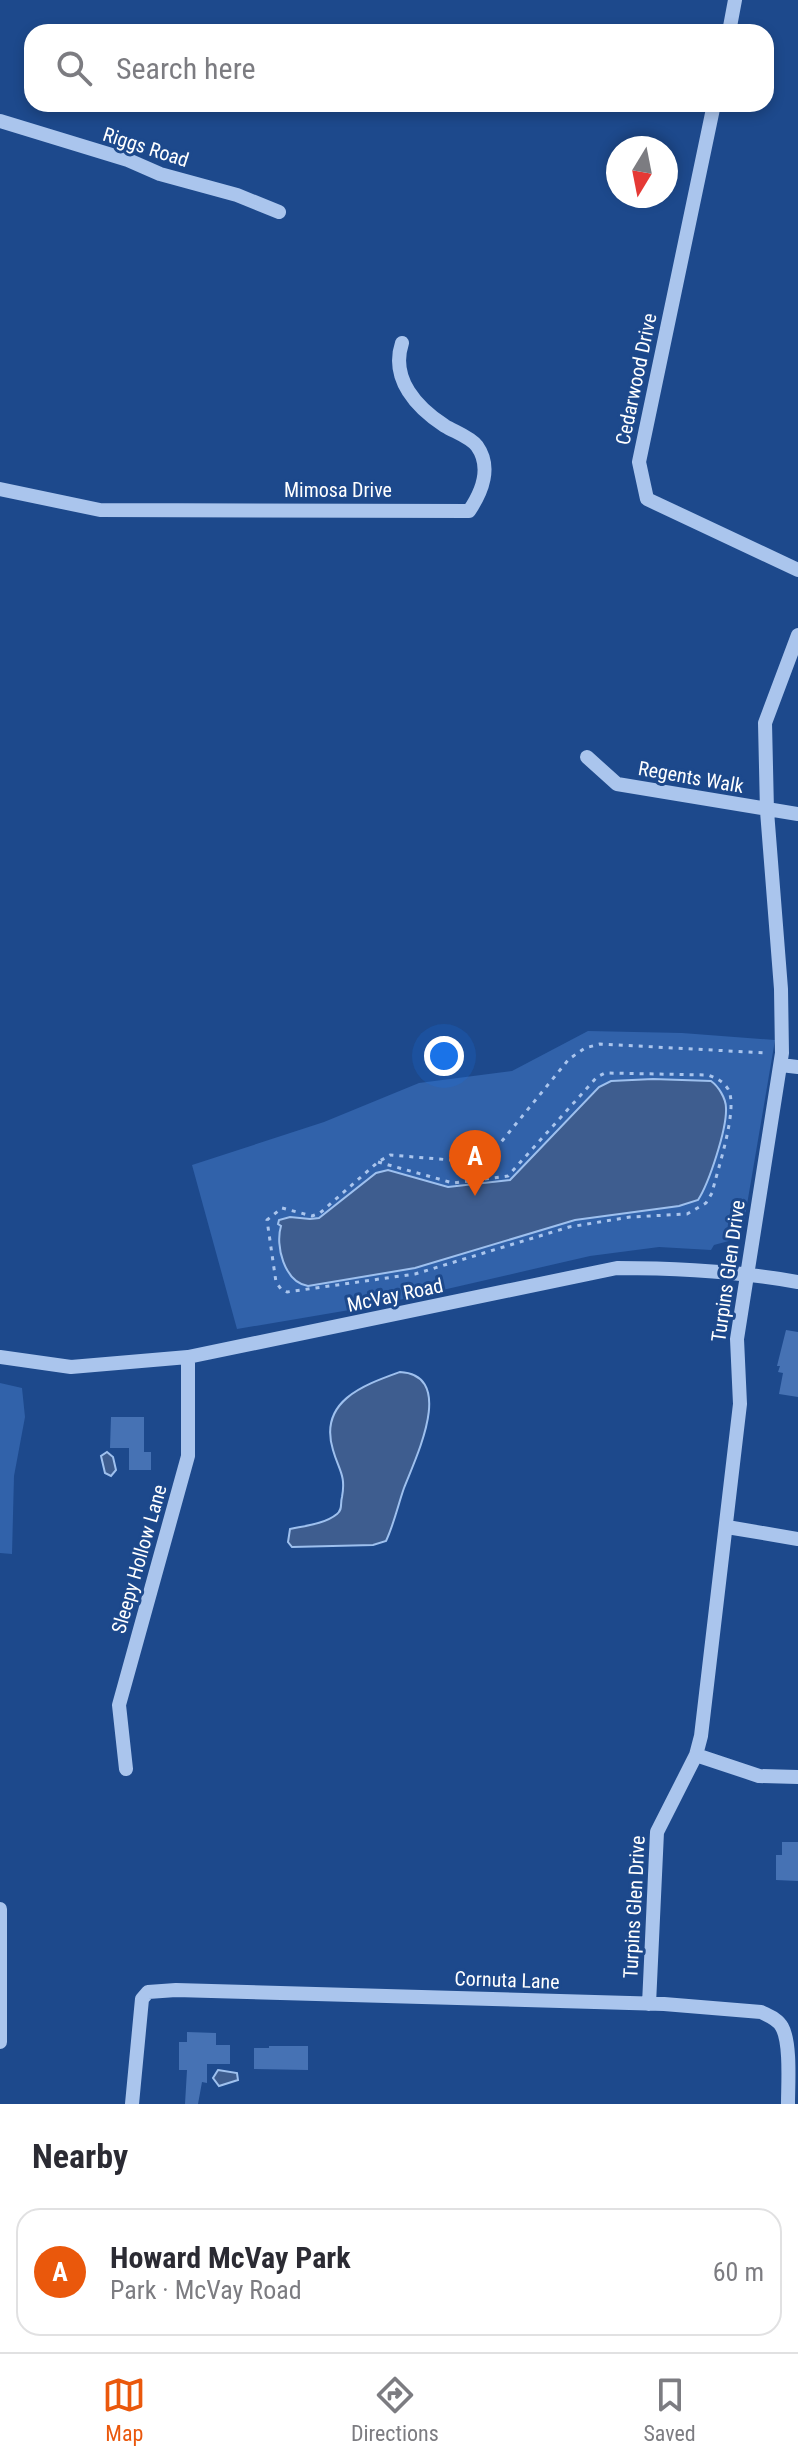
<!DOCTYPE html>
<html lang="en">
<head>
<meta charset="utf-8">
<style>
	:root { --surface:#fff; --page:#f2f2f3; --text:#2b2b33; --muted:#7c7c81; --line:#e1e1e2; --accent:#ea580c }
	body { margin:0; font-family:"Roboto Condensed",sans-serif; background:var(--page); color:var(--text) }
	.compass { position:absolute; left:606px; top:136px; width:72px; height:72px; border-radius:50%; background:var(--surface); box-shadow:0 4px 12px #0003; rotate:190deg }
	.you { position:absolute; left:444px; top:1056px; width:28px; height:28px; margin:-20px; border:6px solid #fff; border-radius:50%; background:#1a73e8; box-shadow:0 0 0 12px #1a73e833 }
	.badge { display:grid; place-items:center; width:52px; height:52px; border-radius:50%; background:var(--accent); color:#fff; font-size:26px; font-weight:700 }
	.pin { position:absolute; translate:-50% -66px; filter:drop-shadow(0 2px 4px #0008) }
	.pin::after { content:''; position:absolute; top:42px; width:28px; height:24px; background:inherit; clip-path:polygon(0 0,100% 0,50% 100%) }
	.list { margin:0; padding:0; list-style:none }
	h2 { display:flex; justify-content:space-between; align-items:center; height:104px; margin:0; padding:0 32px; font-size:34px }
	h2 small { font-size:26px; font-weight:400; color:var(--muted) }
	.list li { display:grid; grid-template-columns:52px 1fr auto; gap:24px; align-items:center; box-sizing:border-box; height:128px; margin:0 16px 16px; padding:0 16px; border:2px solid var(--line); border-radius:24px }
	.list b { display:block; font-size:30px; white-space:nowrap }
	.list p { margin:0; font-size:26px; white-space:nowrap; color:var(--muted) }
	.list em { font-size:26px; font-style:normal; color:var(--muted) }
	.icon { flex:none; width:44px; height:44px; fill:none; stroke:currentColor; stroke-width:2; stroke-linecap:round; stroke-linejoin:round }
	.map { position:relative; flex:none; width:798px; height:2104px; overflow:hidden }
	.search { position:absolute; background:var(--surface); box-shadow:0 4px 12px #0003; left:24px; right:24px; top:24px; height:88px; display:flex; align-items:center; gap:20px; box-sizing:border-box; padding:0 28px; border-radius:24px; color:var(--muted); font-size:30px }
	.sheet { height:248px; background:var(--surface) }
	nav { display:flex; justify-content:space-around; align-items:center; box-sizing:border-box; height:112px; border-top:2px solid var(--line); background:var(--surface); font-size:22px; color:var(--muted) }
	nav a { display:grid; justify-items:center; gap:4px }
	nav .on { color:var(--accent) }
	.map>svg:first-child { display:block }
	.green { fill:#3162aa }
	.water { fill:#3e5d8f; stroke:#9ec0ee; stroke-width:2 }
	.building { fill:#4672b4 }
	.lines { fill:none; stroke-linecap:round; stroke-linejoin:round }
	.path { stroke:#aac5ed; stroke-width:3; stroke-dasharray:4 6; stroke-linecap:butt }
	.minor { stroke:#aac5ed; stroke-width:14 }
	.labels { text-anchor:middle; stroke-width:6; stroke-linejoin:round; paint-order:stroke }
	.street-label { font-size:20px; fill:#fff; stroke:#1d498c }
</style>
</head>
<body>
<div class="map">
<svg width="798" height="2104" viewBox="0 0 798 2104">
	<rect width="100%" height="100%" fill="#1d498c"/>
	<path class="green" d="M 588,1031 L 682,1033 L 775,1040 L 743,1228 L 736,1239 L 714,1245 L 711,1250 L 659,1247 L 590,1256 L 373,1306 L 237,1329 L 192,1165 L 324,1122 L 419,1083 L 512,1071 Z
		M 0,1383 L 22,1388 L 25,1417 L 14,1476 L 12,1554 L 0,1553 Z"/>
	<path class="water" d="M 653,1079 L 711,1081 C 718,1086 726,1098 726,1108 C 727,1129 709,1183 698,1200 L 679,1206 L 575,1220 L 415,1268 L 308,1286 C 284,1282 275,1245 281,1226 L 278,1224 L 279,1220 L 290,1217 L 310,1219 L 319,1218 L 376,1173 L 388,1170 L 448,1187 L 510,1180 L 599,1087 L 611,1081 Z
		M 400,1372 C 457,1375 415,1459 404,1488 C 398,1505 394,1524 386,1541 L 373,1545 L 292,1547 L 288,1542 L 290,1529 C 304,1526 325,1524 337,1514 C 343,1509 340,1504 342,1497 C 346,1475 339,1471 333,1450 C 318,1401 364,1385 400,1372 Z
		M 107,1452 L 113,1457 L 116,1470 L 111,1476 L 105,1473 L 101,1456 Z
		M 218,2070 L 237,2073 L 238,2080 L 219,2086 L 213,2078 Z"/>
	<path class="building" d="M 786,1330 L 798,1332 L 798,1397 L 779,1394 L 783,1373 L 778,1372 L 780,1366 L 777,1366 Z
		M 111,1417 L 144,1417 L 144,1452 L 151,1452 L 151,1470 L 129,1470 L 129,1448 L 110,1448 Z
		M 782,1842 L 798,1842 L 798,1881 L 776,1880 L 776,1855 L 782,1855 Z
		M 187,2032 L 216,2033 L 216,2045 L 230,2045 L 230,2064 L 207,2064 L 207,2083 L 202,2082 L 198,2104 L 185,2104 L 187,2070 L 179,2070 L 179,2042 L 187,2042 Z
		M 269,2046 L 308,2046 L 308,2070 L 254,2069 L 254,2048 L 269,2048 Z"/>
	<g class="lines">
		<path class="path" d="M 378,1162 L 453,1183 L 508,1176 L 597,1077 L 605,1073 L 708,1075 C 716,1078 723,1081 728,1089 C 739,1108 717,1171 712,1193 L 706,1203 L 687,1214 L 630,1217 L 569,1227 L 415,1274 L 287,1292 L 281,1289 L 276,1282 L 267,1220 L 282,1208 L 312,1216 L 320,1213 L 378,1162 L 390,1155 L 463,1161 L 483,1159 L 493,1152 L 569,1059 L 585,1048 L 600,1044 L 767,1053"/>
		<path class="minor" d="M 729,32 L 735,0
			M 714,104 L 639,462 L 647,499 L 798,570
			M 0,121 L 128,160 L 160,174 L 237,195 L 279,212
			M 0,489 L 100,510 L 469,511 C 482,492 492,467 477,446 C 470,437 455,432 445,426 C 417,408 390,379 402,343
			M 587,757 L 617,784 L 798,814
			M 781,1065 L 798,1067
			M 0,1357 L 71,1367 L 188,1357 L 617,1268 C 679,1268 737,1271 798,1282
			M 727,1527 L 798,1539
			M 696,1755 L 759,1776 L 798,1777
			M 126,1769 L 119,1705 L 188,1456 L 188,1357
			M 0,1909 L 0,2042
			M 649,2004 L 657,1832 L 696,1755 L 701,1736 L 740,1404 L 737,1339 L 782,1053 L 781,989 L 767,811 L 765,723 L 798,635
			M 132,2104 L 142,1999 L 148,1992 L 176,1990 L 664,2004 L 761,2012 C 769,2016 778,2019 782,2027 C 791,2043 788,2085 788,2104"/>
	</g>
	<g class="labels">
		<g class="street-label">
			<text transform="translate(146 147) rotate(18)" y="7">Riggs Road</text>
			<text transform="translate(636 379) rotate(-78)" y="7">Cedarwood Drive</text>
			<text x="338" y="497">Mimosa Drive</text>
			<text transform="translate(691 777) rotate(10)" y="7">Regents Walk</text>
			<text transform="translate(728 1271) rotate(-82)" y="7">Turpins Glen Drive</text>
			<text transform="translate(395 1295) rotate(-12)" y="7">McVay Road</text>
			<text transform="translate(139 1559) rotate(-74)" y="7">Sleepy Hollow Lane</text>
			<text transform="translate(634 1907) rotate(-87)" y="7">Turpins Glen Drive</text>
			<text transform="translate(507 1980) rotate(2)" y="7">Cornuta Lane</text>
		</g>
	</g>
</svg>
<svg class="compass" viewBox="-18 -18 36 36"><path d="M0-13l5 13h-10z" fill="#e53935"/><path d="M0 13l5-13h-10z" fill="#7c7c81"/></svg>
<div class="you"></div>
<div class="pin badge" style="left:475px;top:1196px">A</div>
<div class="search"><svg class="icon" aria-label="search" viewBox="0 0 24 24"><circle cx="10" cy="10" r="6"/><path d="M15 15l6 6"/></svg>Search here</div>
</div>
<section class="sheet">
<h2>Nearby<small></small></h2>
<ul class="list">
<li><span class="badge">A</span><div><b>Howard McVay Park</b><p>Park · McVay Road</p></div><em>60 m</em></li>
</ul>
</section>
<nav>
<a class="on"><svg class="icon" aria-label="map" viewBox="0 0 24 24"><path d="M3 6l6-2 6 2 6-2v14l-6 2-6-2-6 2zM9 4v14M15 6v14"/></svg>Map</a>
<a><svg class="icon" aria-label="directions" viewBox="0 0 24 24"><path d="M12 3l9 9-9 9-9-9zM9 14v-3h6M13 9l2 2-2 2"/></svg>Directions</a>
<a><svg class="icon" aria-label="saved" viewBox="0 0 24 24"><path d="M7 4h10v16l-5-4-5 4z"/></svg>Saved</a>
</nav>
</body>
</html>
